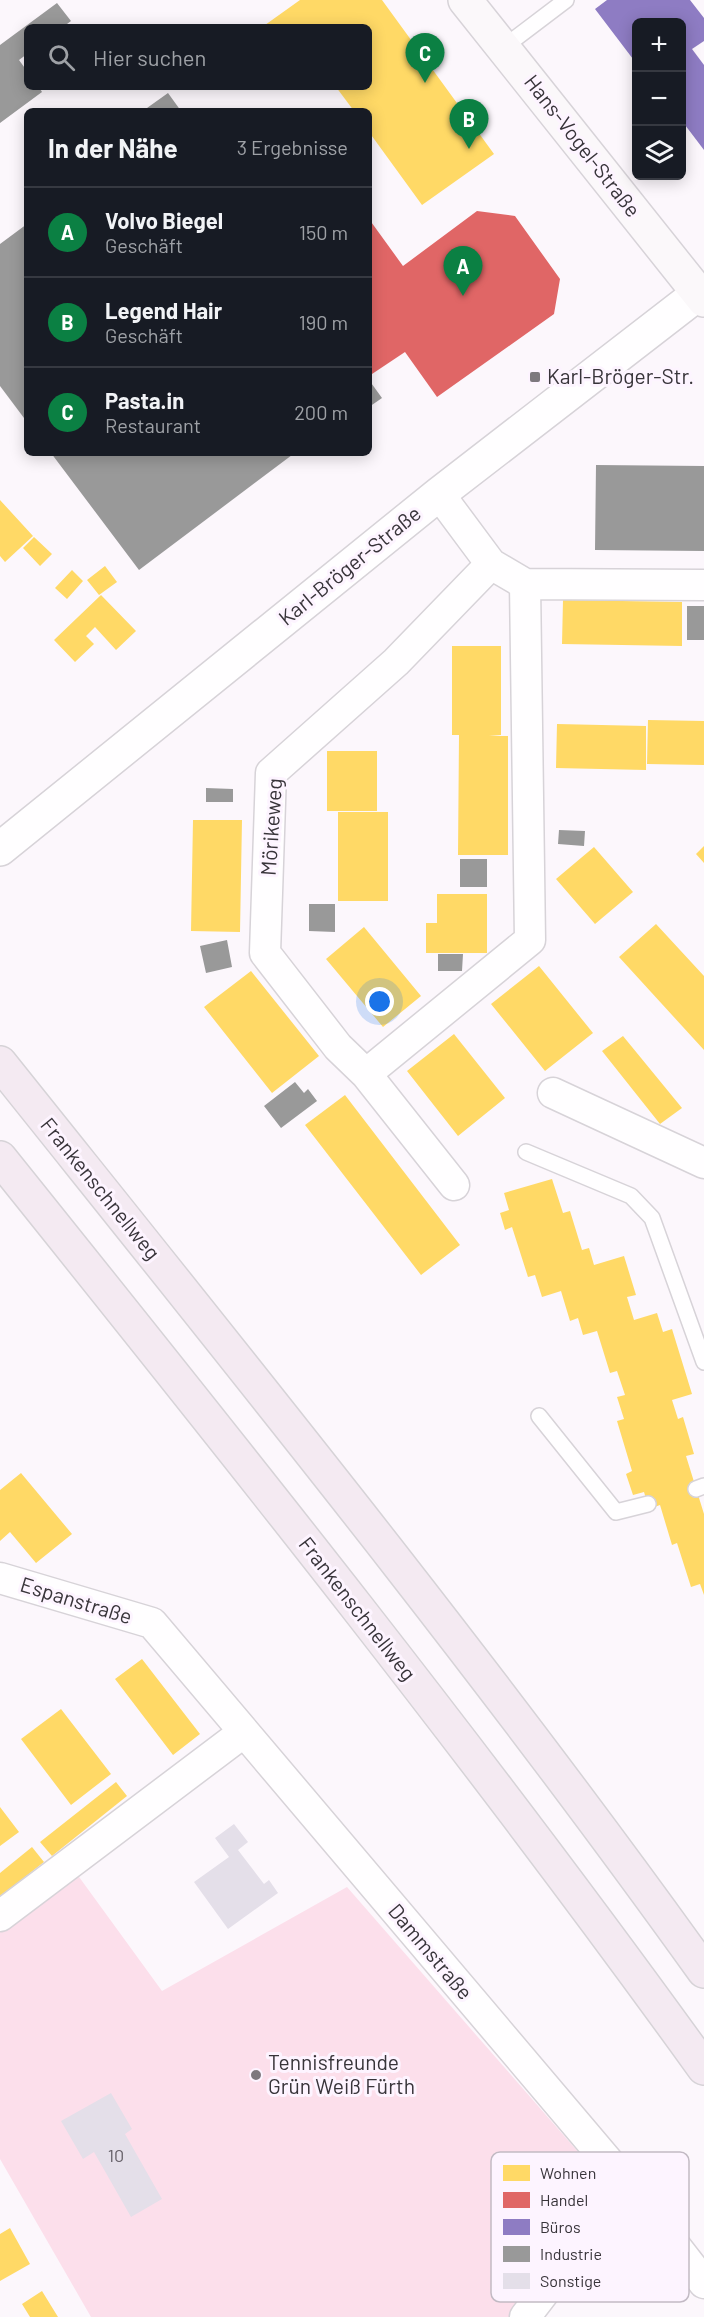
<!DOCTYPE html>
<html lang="de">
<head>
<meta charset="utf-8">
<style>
	:root { --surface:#171b24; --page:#242831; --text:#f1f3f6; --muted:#9ea1a6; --line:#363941; --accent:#0b8043 }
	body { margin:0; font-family:Barlow,sans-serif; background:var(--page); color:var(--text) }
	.controls { position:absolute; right:18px; top:18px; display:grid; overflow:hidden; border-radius:9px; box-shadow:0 3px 15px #0003 }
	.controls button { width:54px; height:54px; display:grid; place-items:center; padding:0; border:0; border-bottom:2px solid var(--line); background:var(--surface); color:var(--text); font:30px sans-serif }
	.you { position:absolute; left:380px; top:1002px; width:21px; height:21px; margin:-15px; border:4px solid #fff; border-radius:50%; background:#1a73e8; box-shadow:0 0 0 9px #1a73e833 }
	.badge { display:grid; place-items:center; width:39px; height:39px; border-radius:50%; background:var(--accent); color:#fff; font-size:20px; font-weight:700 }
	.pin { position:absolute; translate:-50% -50px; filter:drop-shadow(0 2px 3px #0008) }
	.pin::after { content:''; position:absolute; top:32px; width:21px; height:18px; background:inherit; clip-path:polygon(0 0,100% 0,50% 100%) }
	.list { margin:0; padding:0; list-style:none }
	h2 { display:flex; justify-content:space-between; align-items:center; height:78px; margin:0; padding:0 24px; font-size:26px }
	h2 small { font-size:20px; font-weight:400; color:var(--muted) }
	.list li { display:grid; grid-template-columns:39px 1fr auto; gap:18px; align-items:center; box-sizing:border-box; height:90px; padding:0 24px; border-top:2px solid var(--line) }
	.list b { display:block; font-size:22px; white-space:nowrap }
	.list p { margin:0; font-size:20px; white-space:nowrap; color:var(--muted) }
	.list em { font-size:20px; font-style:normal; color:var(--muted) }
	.icon { flex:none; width:33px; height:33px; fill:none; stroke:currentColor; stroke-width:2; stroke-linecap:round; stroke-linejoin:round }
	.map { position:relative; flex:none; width:704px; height:2317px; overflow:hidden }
	.search { position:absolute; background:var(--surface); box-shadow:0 3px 15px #0003; left:24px; top:24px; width:348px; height:66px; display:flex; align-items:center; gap:15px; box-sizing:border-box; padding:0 21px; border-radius:9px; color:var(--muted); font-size:22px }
	.panel { position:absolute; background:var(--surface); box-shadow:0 3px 15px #0003; left:24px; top:108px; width:348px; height:348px; border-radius:9px }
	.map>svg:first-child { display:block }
	.green { fill:#fcdfeb }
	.homes { fill:#ffd966 }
	.shops { fill:#e06666 }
	.offices { fill:#8e7cc3 }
	.industry { fill:#999 }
	.building { fill:#e4dfe9 }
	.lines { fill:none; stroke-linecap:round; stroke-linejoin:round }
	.service-casing { stroke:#d7d3d8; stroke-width:18 }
	.minor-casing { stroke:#d7d3d8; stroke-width:33 }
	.tertiary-casing { stroke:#d7d3d8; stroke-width:36 }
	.secondary-casing { stroke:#d7d3d8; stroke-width:36 }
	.motorway-casing { stroke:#d6d3d7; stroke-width:36 }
	.service { stroke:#fffeff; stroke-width:15 }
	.minor { stroke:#fffeff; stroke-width:30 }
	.tertiary { stroke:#fffeff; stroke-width:33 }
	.secondary { stroke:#fbf8fa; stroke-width:33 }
	.motorway { stroke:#f4eaf2; stroke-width:33 }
	.poi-dot { fill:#7d787e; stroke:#fdf4ff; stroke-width:2 }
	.labels { text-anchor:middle; stroke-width:6; stroke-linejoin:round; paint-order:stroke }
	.number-label { font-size:18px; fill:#656068 }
	.street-label { font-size:21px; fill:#38343a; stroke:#fdf4ff }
	.poi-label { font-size:21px; fill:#38343a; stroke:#fdf4ff; text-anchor:start }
	.key { fill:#fdf4ff; stroke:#c2bac4; stroke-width:1.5 }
	.key-label { font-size:16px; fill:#38343a }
</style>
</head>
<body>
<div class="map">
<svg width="704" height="2317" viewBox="0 0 704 2317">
	<rect width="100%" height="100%" fill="#fcf7fc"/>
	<path class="green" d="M 74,1870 L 162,1991 L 347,1887 L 586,2161 L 597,2209 L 513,2317 L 91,2317 L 0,2159 L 0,1923 Z"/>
	<path class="homes" d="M 300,0 L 382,0 L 494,154 L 422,205 L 369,132 L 369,111 L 354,111 L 336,87 L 369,87 L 369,27 L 267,27 L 265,25 Z
		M 0,500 L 33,536 L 5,562 L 0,556 Z
		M 34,537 L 52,554 L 40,566 L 23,548 Z
		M 105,566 L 117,582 L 99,595 L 87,580 Z
		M 72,570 L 83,581 L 67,599 L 55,588 Z
		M 101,595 L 136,631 L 116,650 L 95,627 L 86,636 L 94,644 L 75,662 L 54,640 Z
		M 563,600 L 682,602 L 682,646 L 562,644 Z
		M 452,646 L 501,646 L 501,735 L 489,736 L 508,736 L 508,855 L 458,855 L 459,735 L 452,735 Z
		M 648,720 L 704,721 L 704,765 L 647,764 Z
		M 557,724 L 646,726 L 646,770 L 556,768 Z
		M 327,751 L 377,751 L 377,811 L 327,811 Z
		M 338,812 L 388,812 L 388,901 L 338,901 Z
		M 193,820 L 242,820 L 240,932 L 191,931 Z
		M 704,846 L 704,863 L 696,854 Z
		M 594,847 L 633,892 L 595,924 L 556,879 Z
		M 437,894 L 487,894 L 487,953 L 426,953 L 426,923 L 437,923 Z
		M 656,924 L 704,976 L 704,1050 L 619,957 Z
		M 364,927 L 421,996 L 383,1027 L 326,959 Z
		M 539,966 L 593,1033 L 545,1071 L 491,1004 Z
		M 251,971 L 319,1056 L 272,1093 L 204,1007 Z
		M 454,1034 L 505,1098 L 458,1136 L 407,1071 Z
		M 623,1036 L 682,1108 L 660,1124 L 602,1051 Z
		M 345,1095 L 460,1245 L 421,1275 L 305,1125 Z
		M 552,1179 L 563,1213 L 570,1211 L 582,1250 L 589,1248 L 594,1265 L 624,1256 L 636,1295 L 627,1297 L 634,1320 L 657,1313 L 663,1332 L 672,1329 L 692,1394 L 672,1400 L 678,1419 L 683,1417 L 694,1454 L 686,1456 L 704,1514 L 704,1595 L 700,1584 L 691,1587 L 677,1543 L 672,1545 L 660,1505 L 649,1509 L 644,1492 L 633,1495 L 626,1474 L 632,1471 L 617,1421 L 624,1419 L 617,1397 L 625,1395 L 617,1371 L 610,1373 L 597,1331 L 583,1335 L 578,1318 L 570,1321 L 561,1291 L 542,1297 L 535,1275 L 528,1277 L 512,1227 L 505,1230 L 500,1213 L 509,1210 L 504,1193 Z
		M 21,1473 L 72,1534 L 36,1563 L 10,1532 L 0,1541 L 0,1490 Z
		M 142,1659 L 200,1734 L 173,1755 L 115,1679 Z
		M 61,1709 L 111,1774 L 71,1805 L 21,1739 Z
		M 116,1782 L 127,1796 L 52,1856 L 40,1842 Z
		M 0,1807 L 19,1832 L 0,1846 Z
		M 32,1847 L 44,1862 L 0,1897 L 0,1873 Z
		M 10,2228 L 30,2264 L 0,2281 L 0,2234 Z
		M 42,2291 L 58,2317 L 30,2317 L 22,2304 Z"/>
	<path class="shops" d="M 477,211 L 515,216 L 560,279 L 554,314 L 437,397 L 405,352 L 369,376 L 369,219 L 403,266 Z"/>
	<path class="offices" d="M 607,0 L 690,0 L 704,18 L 704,41 L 692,49 L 704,65 L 704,150 L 682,121 L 682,22 L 636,22 L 636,63 L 595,9 Z"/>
	<path class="industry" d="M 57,3 L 71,21 L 63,27 L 27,27 L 27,54 L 19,60 L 27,71 L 27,87 L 39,87 L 42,92 L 0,123 L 0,45 Z
		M 168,93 L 181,111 L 149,111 L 147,108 Z
		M 27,224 L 27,422 L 0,386 L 0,244 Z
		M 369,380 L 382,398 L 369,407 Z
		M 51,453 L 290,453 L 292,455 L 139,570 Z
		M 596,465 L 704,466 L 704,551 L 595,550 Z
		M 687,606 L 704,606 L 704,640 L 687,640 Z
		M 206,788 L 233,789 L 233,802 L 206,802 Z
		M 559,830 L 585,831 L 584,846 L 558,844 Z
		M 460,859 L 487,859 L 487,887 L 460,887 Z
		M 309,904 L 335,904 L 335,932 L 309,931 Z
		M 227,940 L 232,967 L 206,973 L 200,946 Z
		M 438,954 L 463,954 L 462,971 L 438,971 Z
		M 295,1082 L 304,1093 L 308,1089 L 317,1101 L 281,1128 L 264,1106 Z"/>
	<path class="building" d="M 234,1824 L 248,1842 L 238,1850 L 264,1884 L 269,1880 L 278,1893 L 228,1929 L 194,1882 L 229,1857 L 215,1838 Z
		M 111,2093 L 132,2129 L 125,2134 L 162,2199 L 131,2217 L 94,2152 L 83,2159 L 61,2121 Z"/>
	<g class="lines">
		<g class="service-casing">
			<path id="service" d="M 504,47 L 566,0
				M 526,1152 L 631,1196 L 652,1218 L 704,1362
				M 539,1416 L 616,1512 L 648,1504
				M 696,1489 L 704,1486"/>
		</g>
		<g class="minor-casing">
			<path id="minor" d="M 439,494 L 491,564 L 525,584 L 704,585
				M 366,1074 L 530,940 L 525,584
				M 553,1093 L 704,1163
				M 454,1185 L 366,1074 L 338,1047 L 265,953 L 271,773 L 396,662 L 491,564
				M 0,1578 L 152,1623 L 627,2184 L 704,2283
				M 0,1916 L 244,1732
				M 525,2317 L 627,2184"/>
		</g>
		<g class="tertiary-casing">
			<path id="tertiary" d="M 0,849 L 439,494 L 699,293"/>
		</g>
		<g class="secondary-casing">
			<path id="secondary" d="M 465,0 L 704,300"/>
		</g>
		<g class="motorway-casing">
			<path id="motorway" d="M 0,1063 C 239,1362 481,1660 704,1971
				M 0,1158 C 240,1457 480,1757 704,2068"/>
		</g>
		<use href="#service" class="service"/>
		<use href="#minor" class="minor"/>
		<use href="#tertiary" class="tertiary"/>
		<use href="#secondary" class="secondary"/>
		<use href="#motorway" class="motorway"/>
	</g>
	<g class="poi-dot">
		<rect x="529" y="371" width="12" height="12" rx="3"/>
		<circle cx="256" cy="2075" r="6"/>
	</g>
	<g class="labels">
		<g class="number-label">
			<text x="116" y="2162">10</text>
		</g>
		<g class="street-label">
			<text transform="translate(582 146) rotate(52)" y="7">Hans-Vogel-Straße</text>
			<text transform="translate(350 566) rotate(-39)" y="7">Karl-Bröger-Straße</text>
			<text transform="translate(272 827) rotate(-86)" y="7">Mörikeweg</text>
			<text transform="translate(100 1189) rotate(51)" y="7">Frankenschnellweg</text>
			<text transform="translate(76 1601) rotate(17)" y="7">Espanstraße</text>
			<text transform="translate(357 1609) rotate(52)" y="7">Frankenschnellweg</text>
			<text transform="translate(430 1952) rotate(50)" y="7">Dammstraße</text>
		</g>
		<g class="poi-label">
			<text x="547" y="384">Karl-Bröger-Str.</text>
			<text x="268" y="2070">Tennisfreunde<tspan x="268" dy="24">Grün Weiß Fürth</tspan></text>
		</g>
	</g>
	<rect x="491" y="2152" width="198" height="150" rx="9" class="key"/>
	<rect x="503" y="2165" width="27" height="16" fill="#ffd966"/>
	<rect x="503" y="2192" width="27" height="16" fill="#e06666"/>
	<rect x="503" y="2219" width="27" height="16" fill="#8e7cc3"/>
	<rect x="503" y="2246" width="27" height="16" fill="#999"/>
	<rect x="503" y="2273" width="27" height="16" fill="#e4dfe9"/>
	<g class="key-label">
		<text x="540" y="2179">Wohnen</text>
		<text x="540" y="2206">Handel</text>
		<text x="540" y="2233">Büros</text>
		<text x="540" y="2260">Industrie</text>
		<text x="540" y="2287">Sonstige</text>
	</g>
</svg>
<div class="controls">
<button>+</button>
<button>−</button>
<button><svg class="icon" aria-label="layers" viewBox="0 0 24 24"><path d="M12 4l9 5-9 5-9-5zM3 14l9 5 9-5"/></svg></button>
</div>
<div class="you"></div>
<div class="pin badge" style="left:463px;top:296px">A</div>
<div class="pin badge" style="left:469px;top:149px">B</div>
<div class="pin badge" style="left:425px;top:83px">C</div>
<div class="search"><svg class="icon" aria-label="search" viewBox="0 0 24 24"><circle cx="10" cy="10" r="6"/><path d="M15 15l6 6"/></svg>Hier suchen</div>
<section class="panel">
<h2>In der Nähe<small>3 Ergebnisse</small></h2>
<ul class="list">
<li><span class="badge">A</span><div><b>Volvo Biegel</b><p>Geschäft</p></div><em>150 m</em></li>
<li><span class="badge">B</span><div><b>Legend Hair</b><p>Geschäft</p></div><em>190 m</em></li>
<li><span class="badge">C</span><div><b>Pasta.in</b><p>Restaurant</p></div><em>200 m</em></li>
</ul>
</section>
</div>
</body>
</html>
